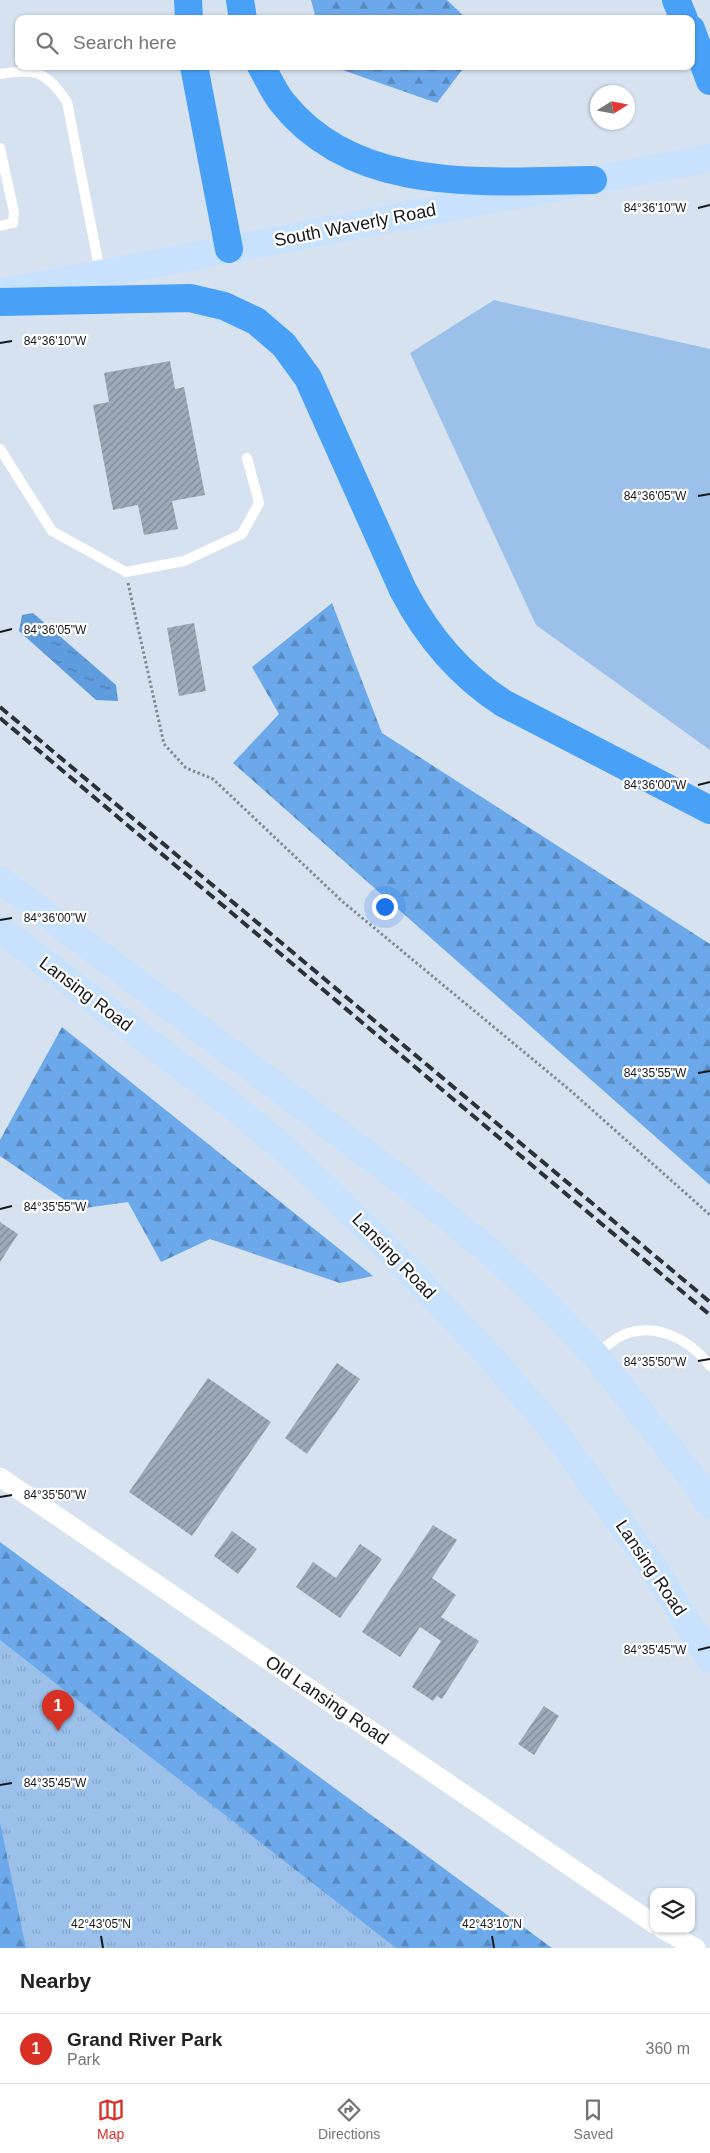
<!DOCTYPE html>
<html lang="en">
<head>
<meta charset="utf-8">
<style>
	:root { --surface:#fff; --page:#f2f2f2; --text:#222; --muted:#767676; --line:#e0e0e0; --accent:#d93025 }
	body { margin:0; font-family:Helvetica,sans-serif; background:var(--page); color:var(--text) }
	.controls { position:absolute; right:15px; bottom:15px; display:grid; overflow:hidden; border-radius:10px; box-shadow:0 1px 4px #0004 }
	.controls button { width:45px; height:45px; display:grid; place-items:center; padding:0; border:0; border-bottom:1px solid var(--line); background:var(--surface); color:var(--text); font:25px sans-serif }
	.compass { position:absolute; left:590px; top:85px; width:45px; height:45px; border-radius:50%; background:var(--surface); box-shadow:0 1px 4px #0004; rotate:79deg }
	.you { position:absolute; left:384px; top:906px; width:18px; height:18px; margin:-12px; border:4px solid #fff; border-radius:50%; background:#1a73e8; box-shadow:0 0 0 8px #1a73e833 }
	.badge { display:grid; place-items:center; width:32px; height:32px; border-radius:50%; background:var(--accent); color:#fff; font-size:16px; font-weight:700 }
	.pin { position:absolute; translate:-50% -41px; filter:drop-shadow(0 1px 2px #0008) }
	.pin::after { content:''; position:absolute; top:26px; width:18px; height:15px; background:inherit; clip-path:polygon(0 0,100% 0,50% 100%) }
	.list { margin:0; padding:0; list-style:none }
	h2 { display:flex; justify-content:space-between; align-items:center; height:65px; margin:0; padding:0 20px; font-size:21px }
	h2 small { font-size:16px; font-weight:400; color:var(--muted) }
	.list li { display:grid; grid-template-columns:32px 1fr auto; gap:15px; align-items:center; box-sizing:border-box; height:70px; padding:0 20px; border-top:1px solid var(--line) }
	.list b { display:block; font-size:19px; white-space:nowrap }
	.list p { margin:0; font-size:16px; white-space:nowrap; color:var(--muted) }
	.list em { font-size:16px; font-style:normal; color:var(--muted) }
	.icon { flex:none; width:28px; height:28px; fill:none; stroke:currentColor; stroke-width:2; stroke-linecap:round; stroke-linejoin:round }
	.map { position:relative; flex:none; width:710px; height:1948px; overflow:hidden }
	.search { position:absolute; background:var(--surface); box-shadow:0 1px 4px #0004; left:15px; right:15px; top:15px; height:55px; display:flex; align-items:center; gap:12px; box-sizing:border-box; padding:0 18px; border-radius:10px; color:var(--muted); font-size:19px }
	.sheet { height:135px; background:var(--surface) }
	nav { display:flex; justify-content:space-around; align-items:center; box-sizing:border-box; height:70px; border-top:1px solid var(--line); background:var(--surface); font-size:14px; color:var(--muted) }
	nav a { display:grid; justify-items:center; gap:2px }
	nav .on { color:var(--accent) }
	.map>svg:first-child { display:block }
	.grass { fill:#9bc1ea }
	.forest { fill:url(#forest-firs) }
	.park { fill:url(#park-tufts) }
	.water { fill:url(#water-ripples) }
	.building { fill:url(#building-hatch) }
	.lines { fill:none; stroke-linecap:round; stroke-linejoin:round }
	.path { stroke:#828b95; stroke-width:3; stroke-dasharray:2.5 2.5; stroke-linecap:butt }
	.service { stroke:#fff; stroke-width:10 }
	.minor { stroke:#fff; stroke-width:19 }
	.secondary { stroke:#c8e2fd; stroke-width:28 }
	.motorway { stroke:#48a0f7; stroke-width:28 }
	.rail { stroke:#2c3137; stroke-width:4; stroke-dasharray:10 5; stroke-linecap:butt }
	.ticks { fill:none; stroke:#15191e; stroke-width:2 }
	.labels { text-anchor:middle; stroke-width:4.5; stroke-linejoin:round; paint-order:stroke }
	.street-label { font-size:18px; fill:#15191e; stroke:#fff }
	.ticks-label { font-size:12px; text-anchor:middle; fill:#15191e; stroke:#fff; stroke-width:4.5; stroke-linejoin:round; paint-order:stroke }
</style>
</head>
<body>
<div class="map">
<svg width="710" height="1948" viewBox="0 0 710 1948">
	<defs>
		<pattern id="forest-firs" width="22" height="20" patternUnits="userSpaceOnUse" patternTransform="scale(1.25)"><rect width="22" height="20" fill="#6ba9eb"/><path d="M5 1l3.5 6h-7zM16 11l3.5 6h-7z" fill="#5789be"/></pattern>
		<pattern id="park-tufts" width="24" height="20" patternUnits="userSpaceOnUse" patternTransform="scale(1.25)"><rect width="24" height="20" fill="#9bc1ea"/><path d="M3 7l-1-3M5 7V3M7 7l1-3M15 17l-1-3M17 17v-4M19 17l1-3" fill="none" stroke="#85a5c8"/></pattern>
		<pattern id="water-ripples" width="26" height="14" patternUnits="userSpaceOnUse" patternTransform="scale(1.25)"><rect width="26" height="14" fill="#5e9cdd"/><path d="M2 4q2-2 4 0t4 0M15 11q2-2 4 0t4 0" fill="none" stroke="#4c7eb3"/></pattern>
		<pattern id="building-hatch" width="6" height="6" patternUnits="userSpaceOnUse" patternTransform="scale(1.25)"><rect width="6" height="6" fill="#9eaab7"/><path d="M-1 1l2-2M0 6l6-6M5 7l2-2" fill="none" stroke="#808a94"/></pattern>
	</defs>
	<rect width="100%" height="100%" fill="#d6e2f0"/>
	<path class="grass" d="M 494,300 L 710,349 L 710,750 L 536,625 L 410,353 Z"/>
	<path class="forest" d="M 311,0 L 447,0 L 467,19 L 316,19 Z
		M 331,66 L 465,66 L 437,103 Z
		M 332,603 L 382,733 L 710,944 L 710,1185 L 233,763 L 279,714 L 252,667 Z
		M 62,1027 L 373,1276 L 340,1283 L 210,1239 L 161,1262 L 128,1202 L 78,1209 L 0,1156 L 0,1140 Z
		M 0,1542 L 552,1948 L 0,1948 Z"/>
	<path class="park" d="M 0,1640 L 396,1948 L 26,1948 L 0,1822 Z"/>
	<path class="water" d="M 33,613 L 116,685 L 118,701 L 96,700 L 19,631 L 22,615 Z"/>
	<path class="building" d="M 170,361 L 175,389 L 184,387 L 205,495 L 172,501 L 178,529 L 144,535 L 138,505 L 113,510 L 93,405 L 109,402 L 104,373 Z
		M 194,623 L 206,691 L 179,696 L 167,628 Z
		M 0,1222 L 18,1234 L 0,1262 Z
		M 337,1363 L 360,1379 L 307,1454 L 285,1438 Z
		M 208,1378 L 271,1422 L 192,1536 L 129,1492 Z
		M 433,1525 L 457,1540 L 432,1578 L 456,1595 L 441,1617 L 479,1641 L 442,1699 L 437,1696 L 433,1701 L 412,1687 L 441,1641 L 420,1627 L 400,1657 L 362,1632 Z
		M 232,1531 L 257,1549 L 238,1574 L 214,1556 Z
		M 360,1544 L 382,1559 L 340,1618 L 296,1587 L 313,1562 L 336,1578 Z
		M 544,1706 L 559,1716 L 534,1755 L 518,1744 Z"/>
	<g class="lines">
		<path class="path" d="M 128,583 L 164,744 L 186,768 L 213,779 L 343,902 L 571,1091 L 710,1215"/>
		<path class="service" d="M 0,74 C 38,68 46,72 67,102 L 100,272
			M 0,148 L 14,212 L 13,223 L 0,226
			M 0,449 L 52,531 L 126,572 L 184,561 L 242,534 L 259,503 L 247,458
			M 595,1355 C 603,1349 610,1343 617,1338 C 651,1319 689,1338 710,1366"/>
		<path class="minor" d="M 0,1477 L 654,1924
			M 662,1929 L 696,1948"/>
		<path class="secondary" d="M 0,293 L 710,158
			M 0,880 L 391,1172 L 480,1243 L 536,1294 L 595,1355 L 695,1481 L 710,1505
			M 0,929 L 228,1102 L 287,1151 L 389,1250 L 494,1361 L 554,1431 L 656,1572 L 710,1659"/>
		<path class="motorway" d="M 188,0 L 189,19
			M 240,0 L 243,19
			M 676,0 L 684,19
			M 691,29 L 710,81
			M 194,66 L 229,249
			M 261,66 C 268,78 274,92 282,102 C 356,196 487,181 593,180
			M 0,302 L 190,298 L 224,306 L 256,321 L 284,345 L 308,378 L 403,590 C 427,636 460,675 503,703 L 710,810"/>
		<path class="rail" d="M 0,707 L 710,1302
			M 0,718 L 710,1315"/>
	</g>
	<path class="ticks" d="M 698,208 L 710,205M 0,343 L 12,341M 698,496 L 710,494M 0,632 L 12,629M 698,785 L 710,782M 0,920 L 12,918M 698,1073 L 710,1071M 0,1209 L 12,1206M 698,1361 L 710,1359M 0,1497 L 12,1495M 698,1650 L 710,1647M 0,1785 L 12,1783M 101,1936 L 103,1948M 492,1936 L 494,1948"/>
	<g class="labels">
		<g class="street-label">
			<text transform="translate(355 225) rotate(-11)" y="6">South Waverly Road</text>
			<text transform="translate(86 994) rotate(37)" y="6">Lansing Road</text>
			<text transform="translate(394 1256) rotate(46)" y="6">Lansing Road</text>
			<text transform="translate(651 1568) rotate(56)" y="6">Lansing Road</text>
			<text transform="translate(327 1700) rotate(34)" y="6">Old Lansing Road</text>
		</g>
	</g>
	<g class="ticks-label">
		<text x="655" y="212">84°36'10"W</text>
		<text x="55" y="345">84°36'10"W</text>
		<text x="655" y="500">84°36'05"W</text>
		<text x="55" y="634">84°36'05"W</text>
		<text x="655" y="789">84°36'00"W</text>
		<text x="55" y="922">84°36'00"W</text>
		<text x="655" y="1077">84°35'55"W</text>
		<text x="55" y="1211">84°35'55"W</text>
		<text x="655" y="1366">84°35'50"W</text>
		<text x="55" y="1499">84°35'50"W</text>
		<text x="655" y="1654">84°35'45"W</text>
		<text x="55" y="1787">84°35'45"W</text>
		<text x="101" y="1928">42°43'05"N</text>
		<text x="492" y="1928">42°43'10"N</text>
	</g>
</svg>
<div class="controls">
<button><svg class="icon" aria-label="layers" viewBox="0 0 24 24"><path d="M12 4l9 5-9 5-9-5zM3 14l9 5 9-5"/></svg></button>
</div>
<svg class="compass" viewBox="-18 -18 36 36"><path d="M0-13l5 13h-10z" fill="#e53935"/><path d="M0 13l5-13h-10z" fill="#767676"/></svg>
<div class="you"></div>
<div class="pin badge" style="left:58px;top:1731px">1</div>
<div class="search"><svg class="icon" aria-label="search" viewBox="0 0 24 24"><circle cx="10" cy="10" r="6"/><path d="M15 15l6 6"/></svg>Search here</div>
</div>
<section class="sheet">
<h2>Nearby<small></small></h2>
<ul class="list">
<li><span class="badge">1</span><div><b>Grand River Park</b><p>Park</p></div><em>360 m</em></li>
</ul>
</section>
<nav>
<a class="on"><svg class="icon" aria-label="map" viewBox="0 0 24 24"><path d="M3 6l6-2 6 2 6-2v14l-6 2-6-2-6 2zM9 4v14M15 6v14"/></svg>Map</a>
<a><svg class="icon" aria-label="directions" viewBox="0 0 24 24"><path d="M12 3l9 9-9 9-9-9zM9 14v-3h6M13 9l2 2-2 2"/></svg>Directions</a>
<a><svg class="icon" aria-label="saved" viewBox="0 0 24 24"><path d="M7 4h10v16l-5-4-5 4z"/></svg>Saved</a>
</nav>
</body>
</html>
